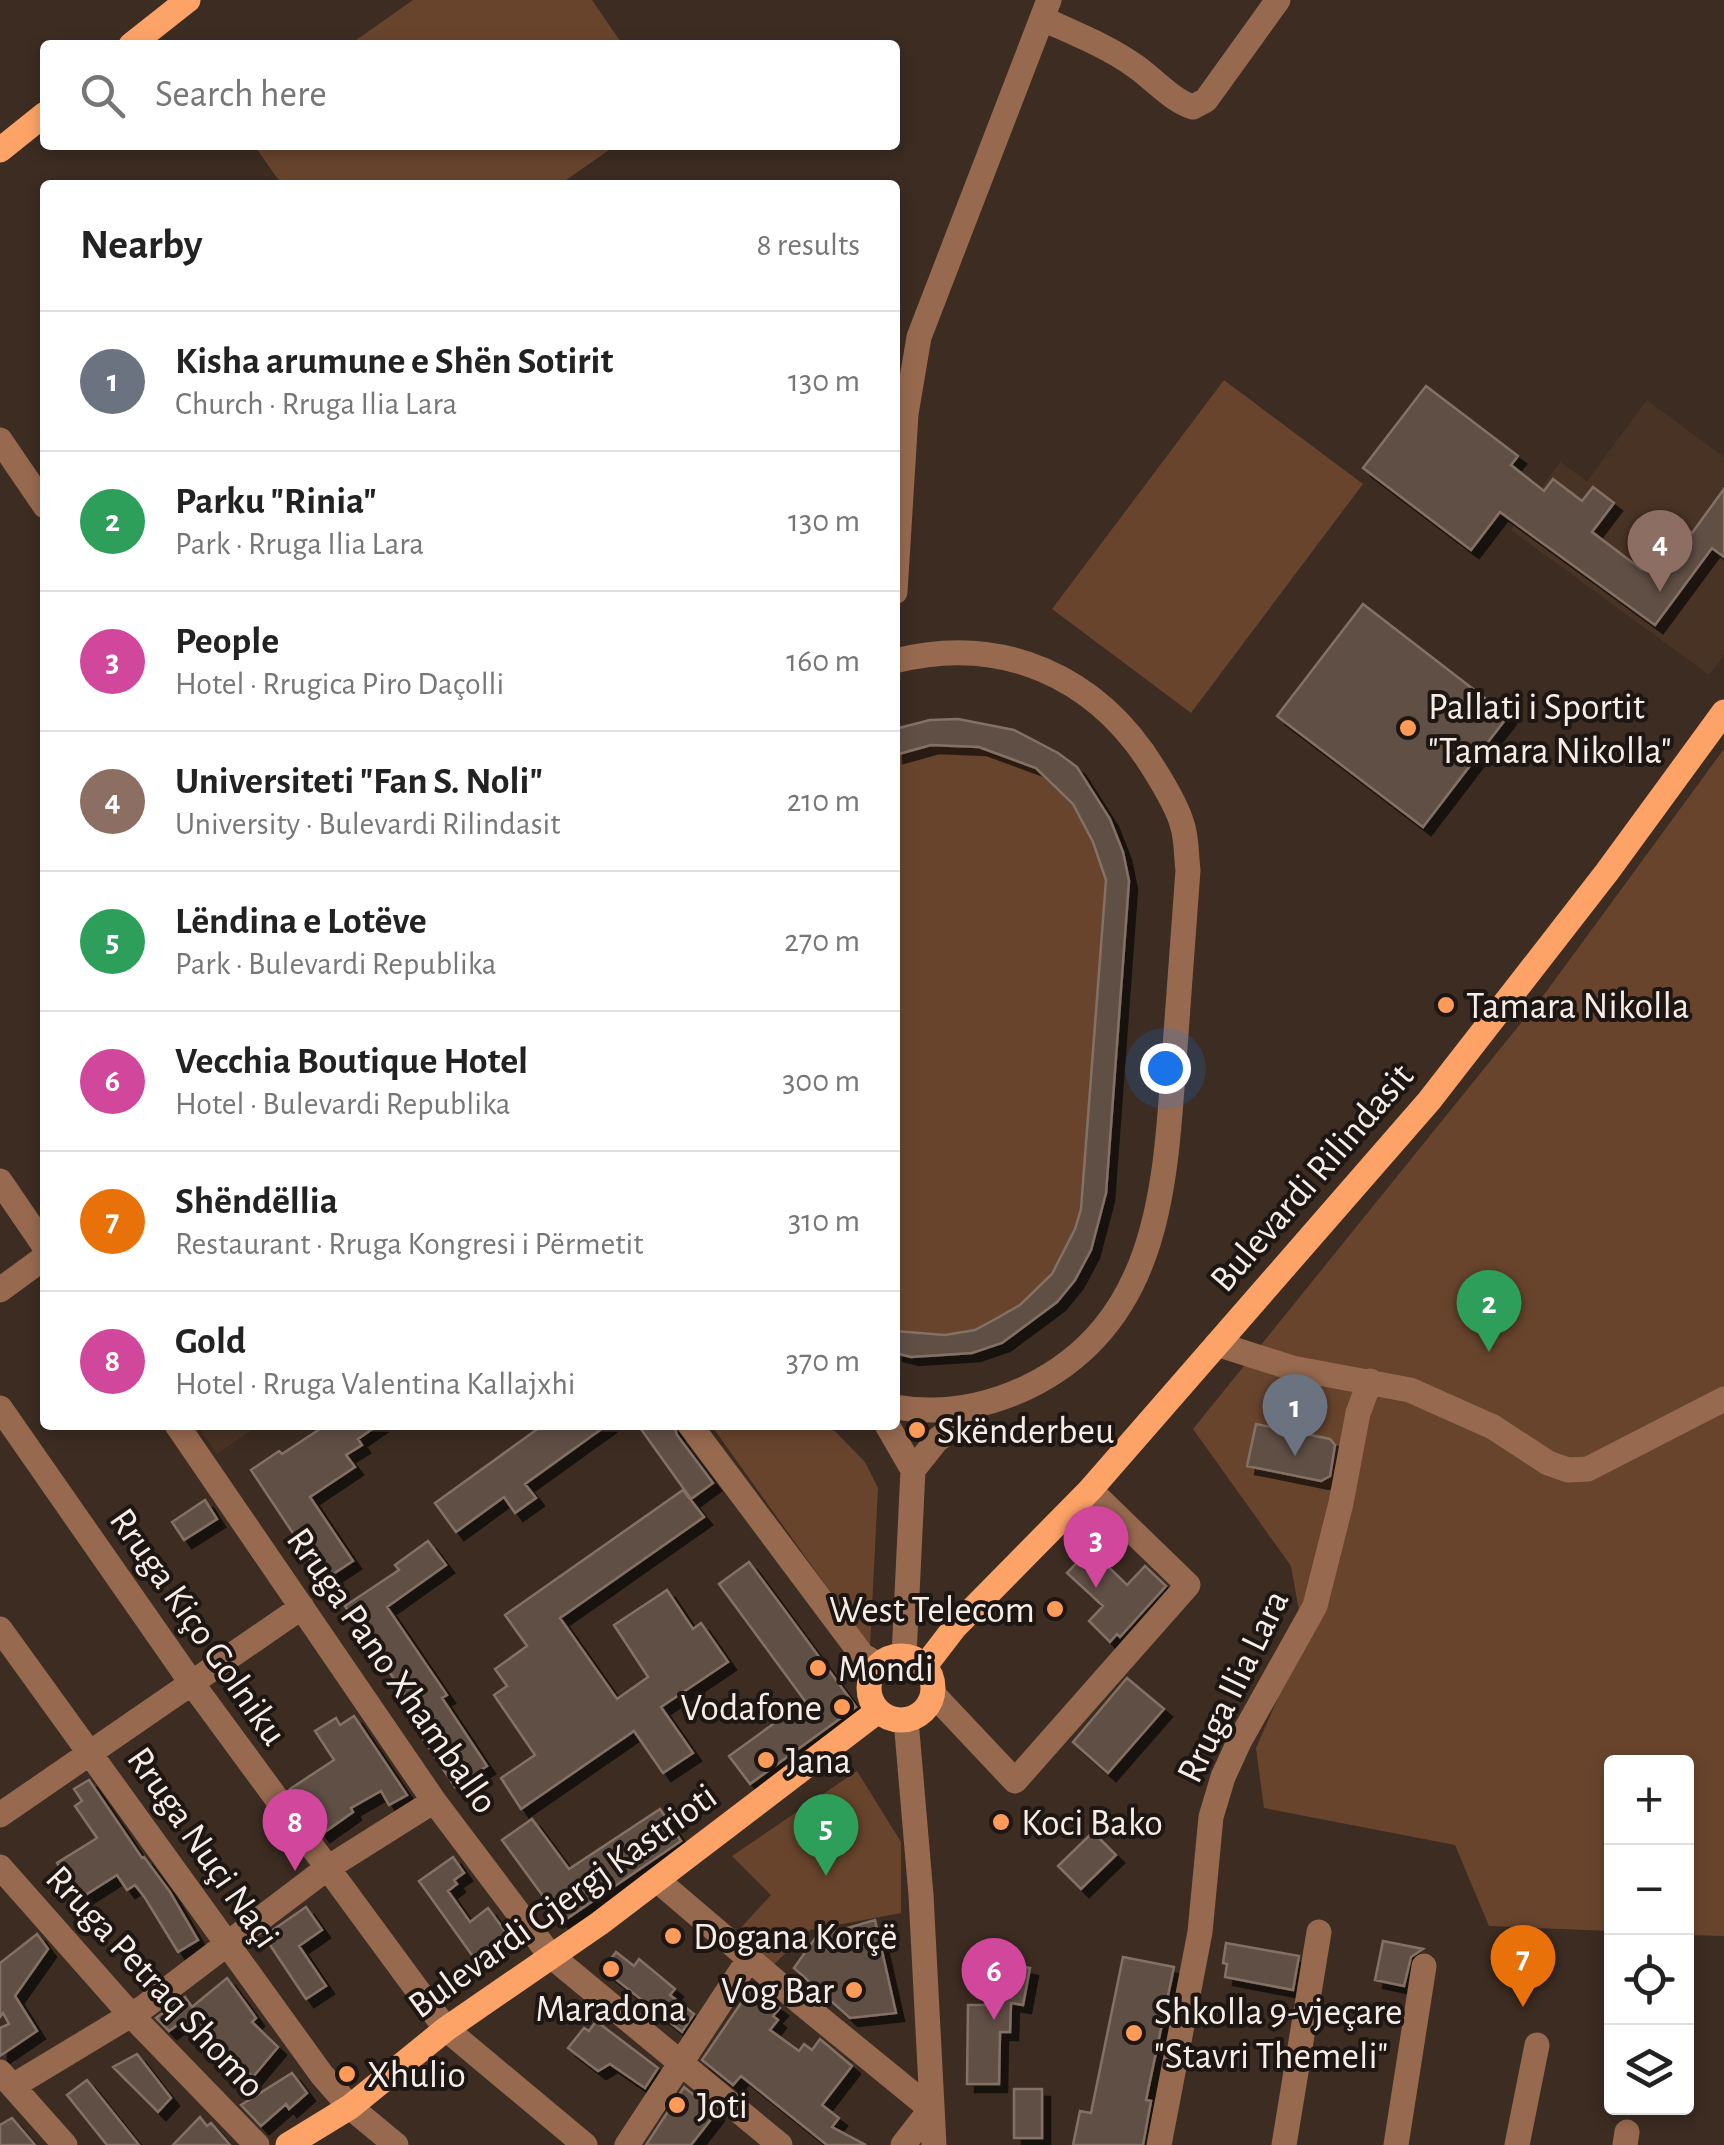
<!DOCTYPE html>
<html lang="en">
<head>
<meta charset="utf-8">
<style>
	:root { --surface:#fff; --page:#f2f2f2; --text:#222; --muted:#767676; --line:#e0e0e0; --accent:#7c3aed }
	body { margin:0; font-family:"Alegreya Sans",sans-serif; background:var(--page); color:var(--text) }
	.controls { position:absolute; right:30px; bottom:30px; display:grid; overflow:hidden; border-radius:10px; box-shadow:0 5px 15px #0003 }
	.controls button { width:90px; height:90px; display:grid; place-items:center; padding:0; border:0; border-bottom:2px solid var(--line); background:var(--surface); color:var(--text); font:50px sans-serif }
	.you { position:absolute; left:1165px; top:1068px; width:35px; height:35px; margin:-25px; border:8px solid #fff; border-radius:50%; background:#1a73e8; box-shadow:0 0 0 15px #1a73e833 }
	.badge { display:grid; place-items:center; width:65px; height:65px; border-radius:50%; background:var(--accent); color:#fff; font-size:32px; font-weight:700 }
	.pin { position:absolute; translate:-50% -82px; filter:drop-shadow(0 2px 5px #0008) }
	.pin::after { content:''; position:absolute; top:52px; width:35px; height:30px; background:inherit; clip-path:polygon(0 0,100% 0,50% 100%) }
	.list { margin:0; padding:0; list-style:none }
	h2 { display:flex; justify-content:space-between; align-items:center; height:130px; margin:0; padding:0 40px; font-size:42px }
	h2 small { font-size:32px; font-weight:400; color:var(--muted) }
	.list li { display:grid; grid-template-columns:65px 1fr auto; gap:30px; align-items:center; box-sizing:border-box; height:140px; padding:0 40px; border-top:2px solid var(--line) }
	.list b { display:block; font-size:38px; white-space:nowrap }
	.list p { margin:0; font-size:32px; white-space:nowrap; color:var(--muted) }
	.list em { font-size:32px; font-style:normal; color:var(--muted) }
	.icon { flex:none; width:55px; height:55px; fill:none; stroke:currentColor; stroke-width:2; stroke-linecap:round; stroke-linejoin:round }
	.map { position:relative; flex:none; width:1724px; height:2145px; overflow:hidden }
	.search { position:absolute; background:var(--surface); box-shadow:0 5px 15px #0003; left:40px; top:40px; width:860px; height:110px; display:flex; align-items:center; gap:25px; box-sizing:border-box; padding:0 35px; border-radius:10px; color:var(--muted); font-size:38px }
	.panel { position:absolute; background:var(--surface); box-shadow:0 5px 15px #0003; left:40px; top:180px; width:860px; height:1250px; border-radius:10px }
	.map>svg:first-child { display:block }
	.built { fill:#493325 }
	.green { fill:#68442d }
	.building { fill:#604f44; stroke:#847166; stroke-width:2.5; filter:url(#shadow) }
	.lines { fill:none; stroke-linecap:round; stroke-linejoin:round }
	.minor { stroke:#976a4f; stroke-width:25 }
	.major { stroke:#fda367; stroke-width:25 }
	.poi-dot { fill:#fe9b59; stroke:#1d1612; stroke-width:4 }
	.labels { text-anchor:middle; stroke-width:8; stroke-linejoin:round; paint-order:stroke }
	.poi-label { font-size:38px; fill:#f7ece6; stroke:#1d1612; text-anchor:start }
	.street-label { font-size:38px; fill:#f7ece6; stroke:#1d1612 }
</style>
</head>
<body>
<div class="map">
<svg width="1724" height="2145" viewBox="0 0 1724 2145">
	<defs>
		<filter id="shadow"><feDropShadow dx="8" dy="8" stdDeviation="0" flood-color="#0009"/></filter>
	</defs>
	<rect width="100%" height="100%" fill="#3c2c22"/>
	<path class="built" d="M 1647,400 L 1724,457 L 1724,655 L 1709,675 L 1511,530 L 1560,462 L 1587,481 Z
		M 197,1425 L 259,1425 L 217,1454 Z"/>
	<path class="green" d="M 413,0 L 592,0 L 623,45 L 349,45 Z
		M 254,145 L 616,145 L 559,185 L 282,185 Z
		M 1224,380 L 1363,484 L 1191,713 L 1052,609 Z
		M 958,719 C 1058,734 1109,781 1129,881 C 1124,955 1118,1029 1112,1102 C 1109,1150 1110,1201 1092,1245 C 1061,1322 976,1373 895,1353 L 895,729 L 930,720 Z
		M 1724,749 L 1724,1936 L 1687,1935 L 1686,1762 L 1612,1762 L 1611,1931 L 1489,1926 L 1455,1845 L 1264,1808 L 1256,1748 L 1304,1639 L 1291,1566 L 1193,1429 L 1546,992 Z
		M 711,1425 L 829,1425 L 865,1462 L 878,1488 L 870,1647 Z
		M 857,1771 L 901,1842 L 901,1913 L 810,1930 L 772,1966 L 737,1932 L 771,1895 L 732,1856 Z"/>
	<path class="building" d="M 1426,386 L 1518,456 L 1511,465 L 1544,491 L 1553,479 L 1582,501 L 1593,487 L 1614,503 L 1592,532 L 1641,569 L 1676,522 L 1692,533 L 1724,489 L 1724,557 L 1712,548 L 1655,625 L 1500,512 L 1471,550 L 1363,468 Z
		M 1363,604 L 1508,716 L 1423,827 L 1277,716 Z
		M 958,719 L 1014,730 L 1058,753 L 1077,767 L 1110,819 L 1123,852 L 1129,881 L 1106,1193 L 1091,1250 L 1075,1280 L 1057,1302 L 1002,1343 L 972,1353 L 911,1357 L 895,1353 L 895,1331 L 945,1335 L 975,1330 L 999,1317 L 1020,1305 L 1052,1274 L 1075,1229 L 1081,1209 L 1106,880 L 1093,842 L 1073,804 L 1036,768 L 979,747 L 931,745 L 895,755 L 895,729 L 930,720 Z
		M 1256,1424 L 1330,1439 L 1335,1445 L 1330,1476 L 1321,1481 L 1247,1466 Z
		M 326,1425 L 378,1425 L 358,1439 L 362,1445 L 346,1455 L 355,1467 L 310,1497 L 353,1561 L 324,1580 L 251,1470 L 279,1451 L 282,1454 Z
		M 543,1425 L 607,1425 L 525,1484 L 536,1498 L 515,1513 L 504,1497 L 456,1532 L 435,1503 Z
		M 638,1425 L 674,1425 L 677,1435 L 713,1483 L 691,1499 Z
		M 683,1490 L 704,1517 L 560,1618 L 617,1699 L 648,1677 L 614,1625 L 667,1590 L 693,1629 L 701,1623 L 728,1662 L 661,1707 L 693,1753 L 663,1773 L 634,1731 L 521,1809 L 501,1778 L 535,1755 L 494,1695 L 507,1686 L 495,1669 L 527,1646 L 505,1615 Z
		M 205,1500 L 217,1519 L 184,1540 L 172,1522 Z
		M 428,1541 L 446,1565 L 387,1607 L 447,1695 L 442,1698 L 487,1766 L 455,1787 L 421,1736 L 429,1731 L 345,1606 L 399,1570 L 395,1565 Z
		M 1090,1549 L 1127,1585 L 1145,1566 L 1166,1586 L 1120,1637 L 1117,1634 L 1110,1642 L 1089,1621 L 1103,1606 L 1067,1573 Z
		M 749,1562 L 856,1707 L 750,1784 L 729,1756 L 805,1701 L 719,1584 Z
		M 1127,1678 L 1164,1709 L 1108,1773 L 1073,1742 Z
		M 354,1716 L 407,1795 L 389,1805 L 381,1791 L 351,1808 L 353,1812 L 322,1834 L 290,1789 L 334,1760 L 315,1731 L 336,1718 L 340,1725 Z
		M 89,1780 L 142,1858 L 144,1857 L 170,1892 L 198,1940 L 178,1952 L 145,1898 L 135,1885 L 127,1890 L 117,1875 L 79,1899 L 57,1863 L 97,1838 L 75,1806 L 82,1801 L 74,1789 Z
		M 660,1809 L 681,1841 L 562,1922 L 502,1840 L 532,1819 L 569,1869 Z
		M 1093,1832 L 1116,1855 L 1081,1889 L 1058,1866 Z
		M 453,1857 L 464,1873 L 454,1880 L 457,1884 L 448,1891 L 470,1922 L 488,1908 L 507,1934 L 474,1958 L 419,1881 Z
		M 306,1907 L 322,1930 L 299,1946 L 326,1986 L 306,1999 L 264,1936 Z
		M 875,1920 L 896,2013 L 850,2018 L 794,1968 L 816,1937 Z
		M 37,1934 L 48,1949 L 15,1996 L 37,2031 L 0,2056 L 0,2028 L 9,2024 L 3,2013 L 0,2017 L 0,1963 Z
		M 1383,1941 L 1423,1949 L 1411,1957 L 1404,1986 L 1375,1980 Z
		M 1226,1943 L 1299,1956 L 1293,1990 L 1225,1977 L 1227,1964 L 1223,1963 Z
		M 616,1952 L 634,1966 L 639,1959 L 675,1989 L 670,1995 L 694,2014 L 682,2032 L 603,1969 Z
		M 1002,1952 L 1012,1953 L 1011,1964 L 1030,1968 L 1023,2005 L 1011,2003 L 1010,2032 L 1000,2032 L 999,2084 L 967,2084 L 968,2005 L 992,2005 Z
		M 1123,1957 L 1174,1967 L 1146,2100 L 1151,2101 L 1143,2145 L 1073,2145 L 1080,2111 L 1091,2113 Z
		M 227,1978 L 256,2018 L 252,2022 L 278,2047 L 253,2077 L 225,2050 L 222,2054 L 207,2022 L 192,2033 L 183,2021 L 169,2031 L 156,2018 L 185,1997 L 192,2007 Z
		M 752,1987 L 780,2008 L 773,2016 L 778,2020 L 770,2030 L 799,2051 L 804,2044 L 812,2050 L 820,2039 L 852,2066 L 822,2105 L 839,2118 L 832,2127 L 866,2145 L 827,2145 L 741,2076 L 733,2085 L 702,2060 Z
		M 596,2021 L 658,2068 L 645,2088 L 610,2064 L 598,2071 L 568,2048 L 584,2028 L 589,2031 Z
		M 137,2054 L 171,2098 L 158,2112 L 113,2067 Z
		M 292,2073 L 307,2093 L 289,2109 L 286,2104 L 261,2126 L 241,2105 Z
		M 87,2080 L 139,2145 L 107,2145 L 67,2095 Z
		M 684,2087 L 716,2113 L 691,2145 L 646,2145 Z
		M 1014,2089 L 1042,2089 L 1042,2138 L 1014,2138 Z
		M 200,2117 L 207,2126 L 211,2123 L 230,2145 L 173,2145 Z
		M 12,2118 L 35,2145 L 0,2145 L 0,2125 Z"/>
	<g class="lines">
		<path class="minor" d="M 1043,19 C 1074,33 1107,46 1135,66 C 1154,79 1171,100 1193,107 L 1206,100 L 1278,0
			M 0,440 L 45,506
			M 895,592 L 906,414 L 919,337 L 1049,0
			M 895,661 C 1002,634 1097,676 1154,769 C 1164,785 1177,806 1182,824 C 1187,838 1186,856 1188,870 C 1183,934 1179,997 1174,1060 C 1165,1188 1159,1323 1028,1387 C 986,1407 941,1415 895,1407
			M 0,1181 L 45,1247
			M 0,1290 L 45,1257
			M 1217,1344 L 1292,1368 L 1410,1390 L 1493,1427 L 1548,1463 L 1568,1470 L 1588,1469 L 1724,1399
			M 0,1408 L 191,1682 L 446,2029 L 585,2145
			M 177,1425 L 434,1801 L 550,1955 L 780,2145
			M 690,1425 L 862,1655 L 879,1665
			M 887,1425 L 913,1470 L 904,1656
			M 913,1470 L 936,1441 L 977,1408
			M 0,1629 L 322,2075 L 350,2107 L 396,2145
			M 933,1694 L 1015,1781 L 1188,1585 L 1090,1490
			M 906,1720 L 921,1895 L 934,2145
			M 0,1815 L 302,1607
			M 0,1867 L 130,2014 L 257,2145
			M 657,1880 L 800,2002 L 931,2109 L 903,2145
			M 0,2072 L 65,2145
			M 13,2086 L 144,2007 L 326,1869 L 434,1801
			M 627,2145 L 749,1959
			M 1159,2145 L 1200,1932 L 1211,1817 L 1223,1777 L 1239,1742 L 1315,1606 L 1341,1503 L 1358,1413 L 1370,1381
			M 1284,2145 L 1319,1932
			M 1396,2145 L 1424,1966
			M 1517,2145 L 1537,2045
			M 1625,2145 L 1627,2132"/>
		<path class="major" d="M 131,45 L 188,0
			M 0,150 L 45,114
			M869 1688a32 32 0 1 1 64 0a32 32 0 1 1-64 0Z
			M 925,1666 L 955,1627 L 1090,1490 L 1429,1101 L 1607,872 L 1724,712
			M 288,2145 L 350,2107 L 446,2029 L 600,1923 L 878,1711"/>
	</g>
	<g class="poi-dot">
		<circle cx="1408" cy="728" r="10"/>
		<circle cx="1446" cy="1005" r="10"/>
		<circle cx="917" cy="1430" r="10"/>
		<circle cx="1055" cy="1609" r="10"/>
		<circle cx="818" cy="1668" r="10"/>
		<circle cx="842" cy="1707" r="10"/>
		<circle cx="766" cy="1760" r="10"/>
		<circle cx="1001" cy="1822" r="10"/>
		<circle cx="673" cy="1936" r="10"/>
		<circle cx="611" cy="1969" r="10"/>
		<circle cx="854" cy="1990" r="10"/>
		<circle cx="1134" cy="2033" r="10"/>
		<circle cx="347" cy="2074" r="10"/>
		<circle cx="677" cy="2105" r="10"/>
	</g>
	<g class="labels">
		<g class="poi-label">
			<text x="1428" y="719">Pallati i Sportit<tspan x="1428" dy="44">"Tamara Nikolla"</tspan></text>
			<text x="1466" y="1018">Tamara Nikolla</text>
			<text x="937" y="1443">Skënderbeu</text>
			<text x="1035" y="1622" text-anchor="end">West Telecom</text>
			<text x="838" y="1681">Mondi</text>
			<text x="822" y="1720" text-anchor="end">Vodafone</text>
			<text x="786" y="1773">Jana</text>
			<text x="1021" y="1835">Koci Bako</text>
			<text x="693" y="1949">Dogana Korçë</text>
			<text x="834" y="2003" text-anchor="end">Vog Bar</text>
			<text x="611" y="2021" text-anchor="middle">Maradona</text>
			<text x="1154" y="2024">Shkolla 9-vjeçare<tspan x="1154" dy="44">"Stavri Themeli"</tspan></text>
			<text x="367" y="2087">Xhulio</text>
			<text x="697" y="2118">Joti</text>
		</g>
		<g class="street-label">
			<text transform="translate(1311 1177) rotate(-49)" y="13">Bulevardi Rilindasit</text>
			<text transform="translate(199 1626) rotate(55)" y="13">Rruga Kiço Golniku</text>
			<text transform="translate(393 1670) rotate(55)" y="13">Rruga Pano Xhamballo</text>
			<text transform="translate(1232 1686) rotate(-64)" y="13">Rruga Ilia Lara</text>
			<text transform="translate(204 1847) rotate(55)" y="13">Rruga Nuçi Naçi</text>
			<text transform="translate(562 1900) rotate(-36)" y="13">Bulevardi Gjergj Kastrioti</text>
			<text transform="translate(156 1981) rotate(47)" y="13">Rruga Petraq Shomo</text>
		</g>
	</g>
</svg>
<div class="controls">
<button>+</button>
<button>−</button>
<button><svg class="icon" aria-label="locate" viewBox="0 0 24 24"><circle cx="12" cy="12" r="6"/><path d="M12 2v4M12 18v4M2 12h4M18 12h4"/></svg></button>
<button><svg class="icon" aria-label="layers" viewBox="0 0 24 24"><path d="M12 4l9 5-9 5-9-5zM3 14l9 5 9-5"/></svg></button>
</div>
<div class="you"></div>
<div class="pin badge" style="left:1295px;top:1456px;background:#6b7280">1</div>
<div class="pin badge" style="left:1489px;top:1352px;background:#2e9e5b">2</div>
<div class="pin badge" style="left:1096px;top:1588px;background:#d1479c">3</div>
<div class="pin badge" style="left:1660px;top:592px;background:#8d6e63">4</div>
<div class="pin badge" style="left:826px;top:1876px;background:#2e9e5b">5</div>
<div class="pin badge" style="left:994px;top:2020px;background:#d1479c">6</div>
<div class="pin badge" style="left:1523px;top:2007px;background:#e8710a">7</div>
<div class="pin badge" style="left:295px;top:1871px;background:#d1479c">8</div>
<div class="search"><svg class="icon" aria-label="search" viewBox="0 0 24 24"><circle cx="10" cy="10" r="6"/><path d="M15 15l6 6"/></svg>Search here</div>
<section class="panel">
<h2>Nearby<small>8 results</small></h2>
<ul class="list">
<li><span class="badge" style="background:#6b7280">1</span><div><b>Kisha arumune e Shën Sotirit</b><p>Church · Rruga Ilia Lara</p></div><em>130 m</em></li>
<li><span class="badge" style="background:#2e9e5b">2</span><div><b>Parku &quot;Rinia&quot;</b><p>Park · Rruga Ilia Lara</p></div><em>130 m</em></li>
<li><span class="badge" style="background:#d1479c">3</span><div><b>People</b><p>Hotel · Rrugica Piro Daçolli</p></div><em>160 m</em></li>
<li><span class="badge" style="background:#8d6e63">4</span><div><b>Universiteti &quot;Fan S. Noli&quot;</b><p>University · Bulevardi Rilindasit</p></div><em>210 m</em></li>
<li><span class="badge" style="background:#2e9e5b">5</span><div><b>Lëndina e Lotëve</b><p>Park · Bulevardi Republika</p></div><em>270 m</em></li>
<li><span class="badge" style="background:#d1479c">6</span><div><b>Vecchia Boutique Hotel</b><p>Hotel · Bulevardi Republika</p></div><em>300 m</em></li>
<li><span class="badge" style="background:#e8710a">7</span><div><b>Shëndëllia</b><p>Restaurant · Rruga Kongresi i Përmetit</p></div><em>310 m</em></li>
<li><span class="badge" style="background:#d1479c">8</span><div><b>Gold</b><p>Hotel · Rruga Valentina Kallajxhi</p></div><em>370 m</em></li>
</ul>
</section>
</div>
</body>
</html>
